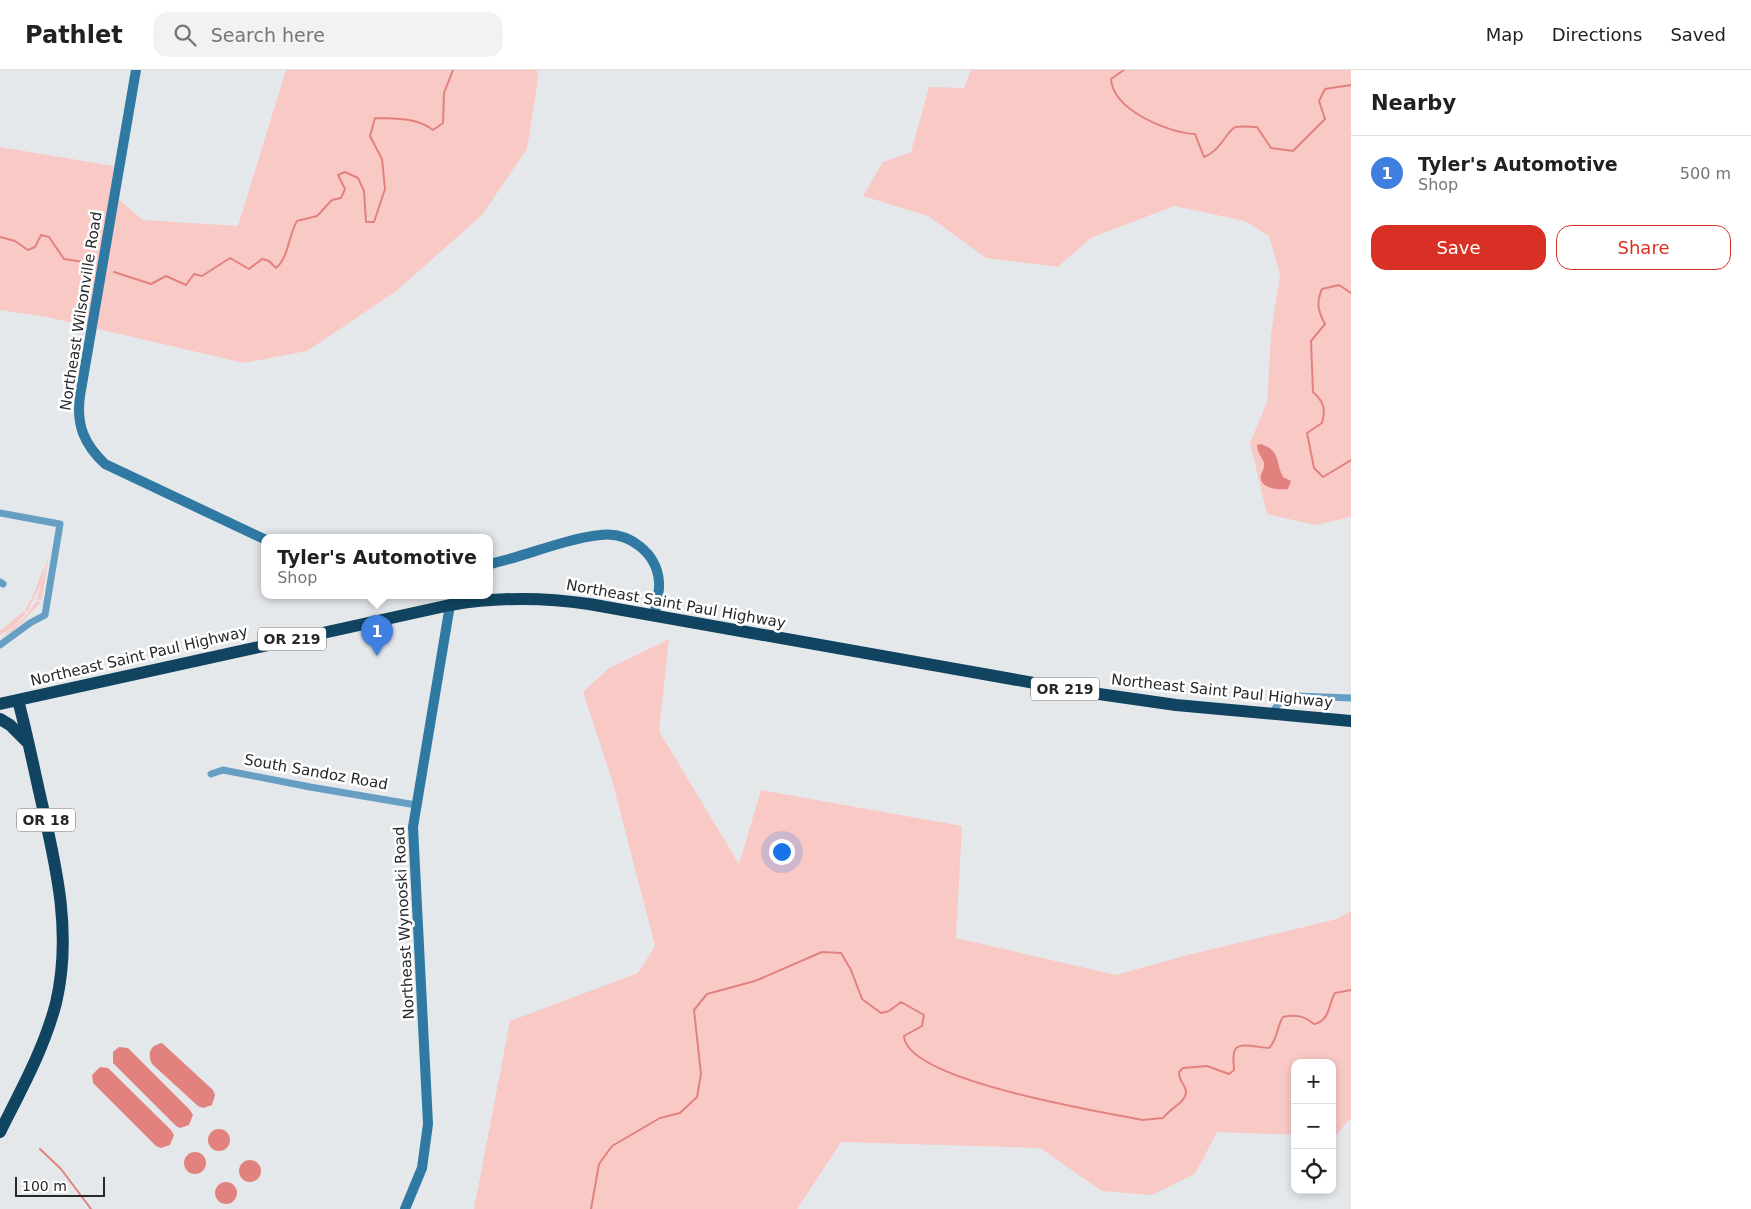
<!DOCTYPE html>
<html lang="en">
<head>
<meta charset="utf-8">
<style>
	:root { --surface:#fff; --page:#f2f2f2; --text:#202124; --muted:#757577; --line:#e0e0e0; --accent:#d93025 }
	body { margin:0; font-family:"DejaVu Sans",sans-serif; background:var(--page); color:var(--text) }
	.controls { position:absolute; right:15px; bottom:15px; display:grid; overflow:hidden; border-radius:10px; box-shadow:0 2px 8px #0003 }
	.controls button { width:45px; height:45px; display:grid; place-items:center; padding:0; border:0; border-bottom:1px solid var(--line); background:var(--surface); color:var(--text); font:25px sans-serif }
	.scale { position:absolute; left:15px; bottom:12px; width:90px; box-sizing:border-box; padding-left:5px; border:2px solid #272829; border-top:0; font-size:14px; line-height:18px; white-space:nowrap; color:#272829; -webkit-text-stroke:4px #fff; paint-order:stroke }
	.you { position:absolute; left:781px; top:781px; width:18px; height:18px; margin:-12px; border:4px solid #fff; border-radius:50%; background:#1a73e8; box-shadow:0 0 0 8px #1a73e833 }
	.badge { display:grid; place-items:center; width:32px; height:32px; border-radius:50%; background:var(--accent); color:#fff; font-size:16px; font-weight:700 }
	.pin { position:absolute; translate:-50% -41px; filter:drop-shadow(0 1px 2px #0008) }
	.pin::after { content:''; position:absolute; top:26px; width:18px; height:15px; background:inherit; clip-path:polygon(0 0,100% 0,50% 100%) }
	.popup { position:absolute; left:261px; top:464px; width:232px; height:65px; box-sizing:border-box; display:grid; place-content:center; border-radius:10px; background:var(--surface); filter:drop-shadow(0 1px 4px #0005); font-size:16px; white-space:nowrap; color:var(--muted) }
	.popup b { font-size:19px; color:var(--text) }
	.popup::after { content:''; position:absolute; left:50%; top:100%; margin-left:-10px; border:10px solid transparent; border-top-color:var(--surface) }
	.list { margin:0; padding:0; list-style:none }
	h2 { display:flex; justify-content:space-between; align-items:center; height:65px; margin:0; padding:0 20px; font-size:21px }
	h2 small { font-size:16px; font-weight:400; color:var(--muted) }
	.list li { display:grid; grid-template-columns:32px 1fr auto; gap:15px; align-items:center; box-sizing:border-box; height:75px; padding:0 20px; border-top:1px solid var(--line) }
	.list b { display:block; font-size:19px; white-space:nowrap }
	.list p { margin:0; font-size:16px; white-space:nowrap; color:var(--muted) }
	.list em { font-size:16px; font-style:normal; color:var(--muted) }
	.actions { display:flex; gap:10px; padding:15px 20px }
	.actions a { flex:1; padding:11px 0; border:1px solid var(--accent); border-radius:15px; text-align:center; font-size:18px; color:var(--accent) }
	.actions .main { background:var(--accent); color:#fff }
	.icon { flex:none; width:28px; height:28px; fill:none; stroke:currentColor; stroke-width:2; stroke-linecap:round; stroke-linejoin:round }
	.map { position:relative; flex:none; width:1351px; height:1139px; overflow:hidden }
	header { display:flex; align-items:center; gap:30px; box-sizing:border-box; height:70px; padding:0 25px; background:var(--surface); border-bottom:1px solid var(--line) }
	header strong { font-size:24px }
	nav { display:flex; gap:28px; margin-inline-start:auto; font-size:18px }
	.search { width:350px; height:45px; background:var(--page); display:flex; align-items:center; gap:12px; box-sizing:border-box; padding:0 18px; border-radius:15px; color:var(--muted); font-size:19px }
	main { display:flex }
	aside { flex:1; background:var(--surface) }
	.map>svg:first-child { display:block }
	.green { fill:#f9c9c6 }
	.water { fill:#e2827e }
	.lines { fill:none; stroke-linecap:round; stroke-linejoin:round }
	.stream { stroke:#e2827e; stroke-width:2 }
	.street { stroke:#669fc3; stroke-width:7 }
	.secondary { stroke:#2f79a3; stroke-width:10 }
	.highway { stroke:#104460; stroke-width:12 }
	.labels { text-anchor:middle; stroke-width:5; stroke-linejoin:round; paint-order:stroke }
	.shield { fill:#fff; stroke:#686869; stroke-width:1 }
	.shield-label { font-size:14px; font-weight:bold; fill:#272829 }
	.street-label { font-size:15px; fill:#272829; stroke:#fff }
</style>
</head>
<body>
<header>
<strong>Pathlet</strong>
<div class="search"><svg class="icon" aria-label="search" viewBox="0 0 24 24"><circle cx="10" cy="10" r="6"/><path d="M15 15l6 6"/></svg>Search here</div>
<nav><a>Map</a><a>Directions</a><a>Saved</a></nav>
</header>
<main>
<div class="map">
<svg width="1351" height="1139" viewBox="0 0 1351 1139">
	<rect width="100%" height="100%" fill="#e5e8eb"/>
	<path class="green" d="M 286,0 L 537,0 L 538,10 L 527,79 L 482,145 L 395,222 L 307,281 L 244,293 L 47,247 L 0,240 L 0,77 L 114,96 L 110,122 L 143,150 L 238,156 Z
		M 971,0 L 1351,0 L 1351,447 L 1315,455 L 1267,444 L 1250,373 L 1267,332 L 1271,265 L 1280,205 L 1269,166 L 1245,151 L 1174,136 L 1091,168 L 1058,197 L 986,188 L 928,146 L 863,126 L 883,92 L 911,82 L 929,17 L 964,18 Z
		M 49,484 L 42,529 L 37,530 Z
		M 45,494 L 41,514 L 27,542 L 25,540 L 32,528 Z
		M 37,531 L 41,532 L 14,560 L 0,569 L 24,548 Z
		M 24,541 L 26,543 L 12,558 L 0,565 L 0,561 Z
		M 669,569 L 659,661 L 739,794 L 761,720 L 962,756 L 956,868 L 1116,905 L 1188,885 L 1337,849 L 1351,841 L 1351,1048 L 1335,1066 L 1332,1066 L 1332,993 L 1295,993 L 1295,1065 L 1217,1062 L 1195,1104 L 1152,1125 L 1102,1121 L 1040,1078 L 841,1072 L 797,1139 L 474,1139 L 510,951 L 638,903 L 655,876 L 612,710 L 583,622 L 608,599 Z"/>
	<path class="water" d="M 1261,374 C 1281,381 1275,391 1283,407 L 1291,411 L 1288,419 C 1279,420 1258,419 1261,405 C 1262,401 1265,398 1264,393 C 1262,387 1257,383 1257,375 Z
		M 162,973 L 213,1020 L 215,1025 L 212,1035 L 203,1038 L 198,1036 L 152,994 C 147,984 150,975 162,973 Z
		M 119,977 L 128,978 L 190,1040 L 193,1045 L 189,1055 L 180,1058 L 176,1056 L 113,993 L 113,982 Z
		M 100,997 L 108,998 L 171,1060 L 174,1065 L 170,1075 L 161,1078 L 156,1076 L 93,1013 L 92,1005 Z
		M208 1070a11 11 0 1 1 22 0a11 11 0 1 1-22 0Z
		M184 1093a11 11 0 1 1 22 0a11 11 0 1 1-22 0Z
		M239 1101a11 11 0 1 1 22 0a11 11 0 1 1-22 0Z
		M215 1123a11 11 0 1 1 22 0a11 11 0 1 1-22 0Z"/>
	<g class="lines">
		<path class="stream" d="M 1124,0 L 1111,9 C 1113,40 1168,63 1195,64 L 1204,87 C 1222,80 1228,58 1236,57 C 1243,56 1251,57 1257,57 L 1271,78 L 1293,81 L 1325,49 L 1319,31 L 1325,19 L 1351,15
			M 0,167 L 15,171 L 28,180 L 35,177 L 41,165 L 49,167 L 64,189 L 84,192
			M 114,202 L 151,214 L 166,206 L 186,215 L 194,204 L 202,206 L 230,188 L 249,199 L 262,189 L 269,191 L 276,198 C 289,187 288,166 297,151 L 317,146 L 332,130 L 341,128 L 345,119 L 338,105 L 345,102 L 358,108 L 364,121 L 366,152 L 374,152 L 385,119 L 382,89 L 370,66 L 375,48 C 395,49 416,47 433,60 L 443,53 L 444,23 L 453,0
			M 1351,223 L 1339,215 L 1322,219 C 1316,233 1318,241 1325,254 L 1311,271 L 1313,322 C 1324,332 1326,339 1322,353 L 1307,363 L 1314,398 L 1323,407 L 1351,390
			M 40,1079 L 61,1099 L 91,1139
			M 591,1139 L 599,1094 L 612,1076 L 660,1048 L 680,1043 L 697,1027 L 701,1004 L 694,940 L 707,924 L 755,911 L 822,882 L 841,883 L 851,900 L 862,929 L 881,943 L 889,941 L 901,932 L 924,945 L 922,956 L 904,966 C 906,1011 1104,1042 1142,1050 L 1163,1048 C 1169,1039 1187,1032 1186,1021 C 1185,1014 1179,1012 1179,1002 L 1183,998 L 1207,996 L 1229,1004 L 1234,1000 C 1234,994 1232,985 1235,980 C 1238,971 1260,978 1269,978 C 1278,969 1276,958 1283,947 C 1296,944 1304,946 1314,954 C 1330,951 1328,935 1335,923 L 1351,920"/>
		<path class="street" d="M 0,443 L 60,454 L 45,545 L 30,553 L 0,575
			M 0,512 L 3,514
			M 1271,644 L 1280,632 L 1296,626 L 1351,628
			M 211,704 L 223,700 L 310,717 L 416,735"/>
		<path class="secondary" d="M 136,0 L 80,326 C 76,355 84,374 105,394 L 264,469
			M 490,494 C 526,486 564,469 600,465 C 629,461 657,483 659,512 C 660,523 656,535 654,546
			M 405,1139 L 422,1098 L 428,1054 L 413,757 L 450,535"/>
		<path class="highway" d="M 0,634 L 450,535 C 497,527 542,527 589,534 L 1085,622 L 1176,635 L 1351,651
			M 0,649 L 10,655 L 28,673
			M 0,1062 C 21,1020 44,979 56,933 C 72,865 57,800 42,734 C 34,699 27,664 18,630"/>
	</g>
	<g class="labels">
		<g class="shield">
			<rect x="258" y="557.5" width="68" height="23" rx="4"/>
			<rect x="1031" y="607.5" width="68" height="23" rx="4"/>
			<rect x="17" y="738.5" width="58" height="23" rx="4"/>
		</g>
		<g class="shield-label">
			<text x="292" y="574">OR 219</text>
			<text x="1065" y="624">OR 219</text>
			<text x="46" y="755">OR 18</text>
		</g>
		<g class="street-label">
			<text transform="translate(81 241) rotate(-81)" y="5">Northeast Wilsonville Road</text>
			<text transform="translate(676 534) rotate(10)" y="5">Northeast Saint Paul Highway</text>
			<text transform="translate(139 586) rotate(-13)" y="5">Northeast Saint Paul Highway</text>
			<text transform="translate(1222 621) rotate(6)" y="5">Northeast Saint Paul Highway</text>
			<text transform="translate(316 702) rotate(10)" y="5">South Sandoz Road</text>
			<text transform="translate(404 853) rotate(-93)" y="5">Northeast Wynooski Road</text>
		</g>
	</g>
</svg>
<div class="controls">
<button>+</button>
<button>−</button>
<button><svg class="icon" aria-label="locate" viewBox="0 0 24 24"><circle cx="12" cy="12" r="6"/><path d="M12 2v4M12 18v4M2 12h4M18 12h4"/></svg></button>
</div>
<div class="scale">100 m</div>
<div class="you"></div>
<div class="pin badge" style="left:377px;top:586px;background:#3f7fe0">1</div>
<div class="popup"><b>Tyler's Automotive</b>Shop</div>
</div>
<aside>
<h2>Nearby<small></small></h2>
<ul class="list">
<li><span class="badge" style="background:#3f7fe0">1</span><div><b>Tyler's Automotive</b><p>Shop</p></div><em>500 m</em></li>
</ul>
<div class="actions"><a class="main">Save</a><a>Share</a></div>
</aside>
</main>
</body>
</html>
